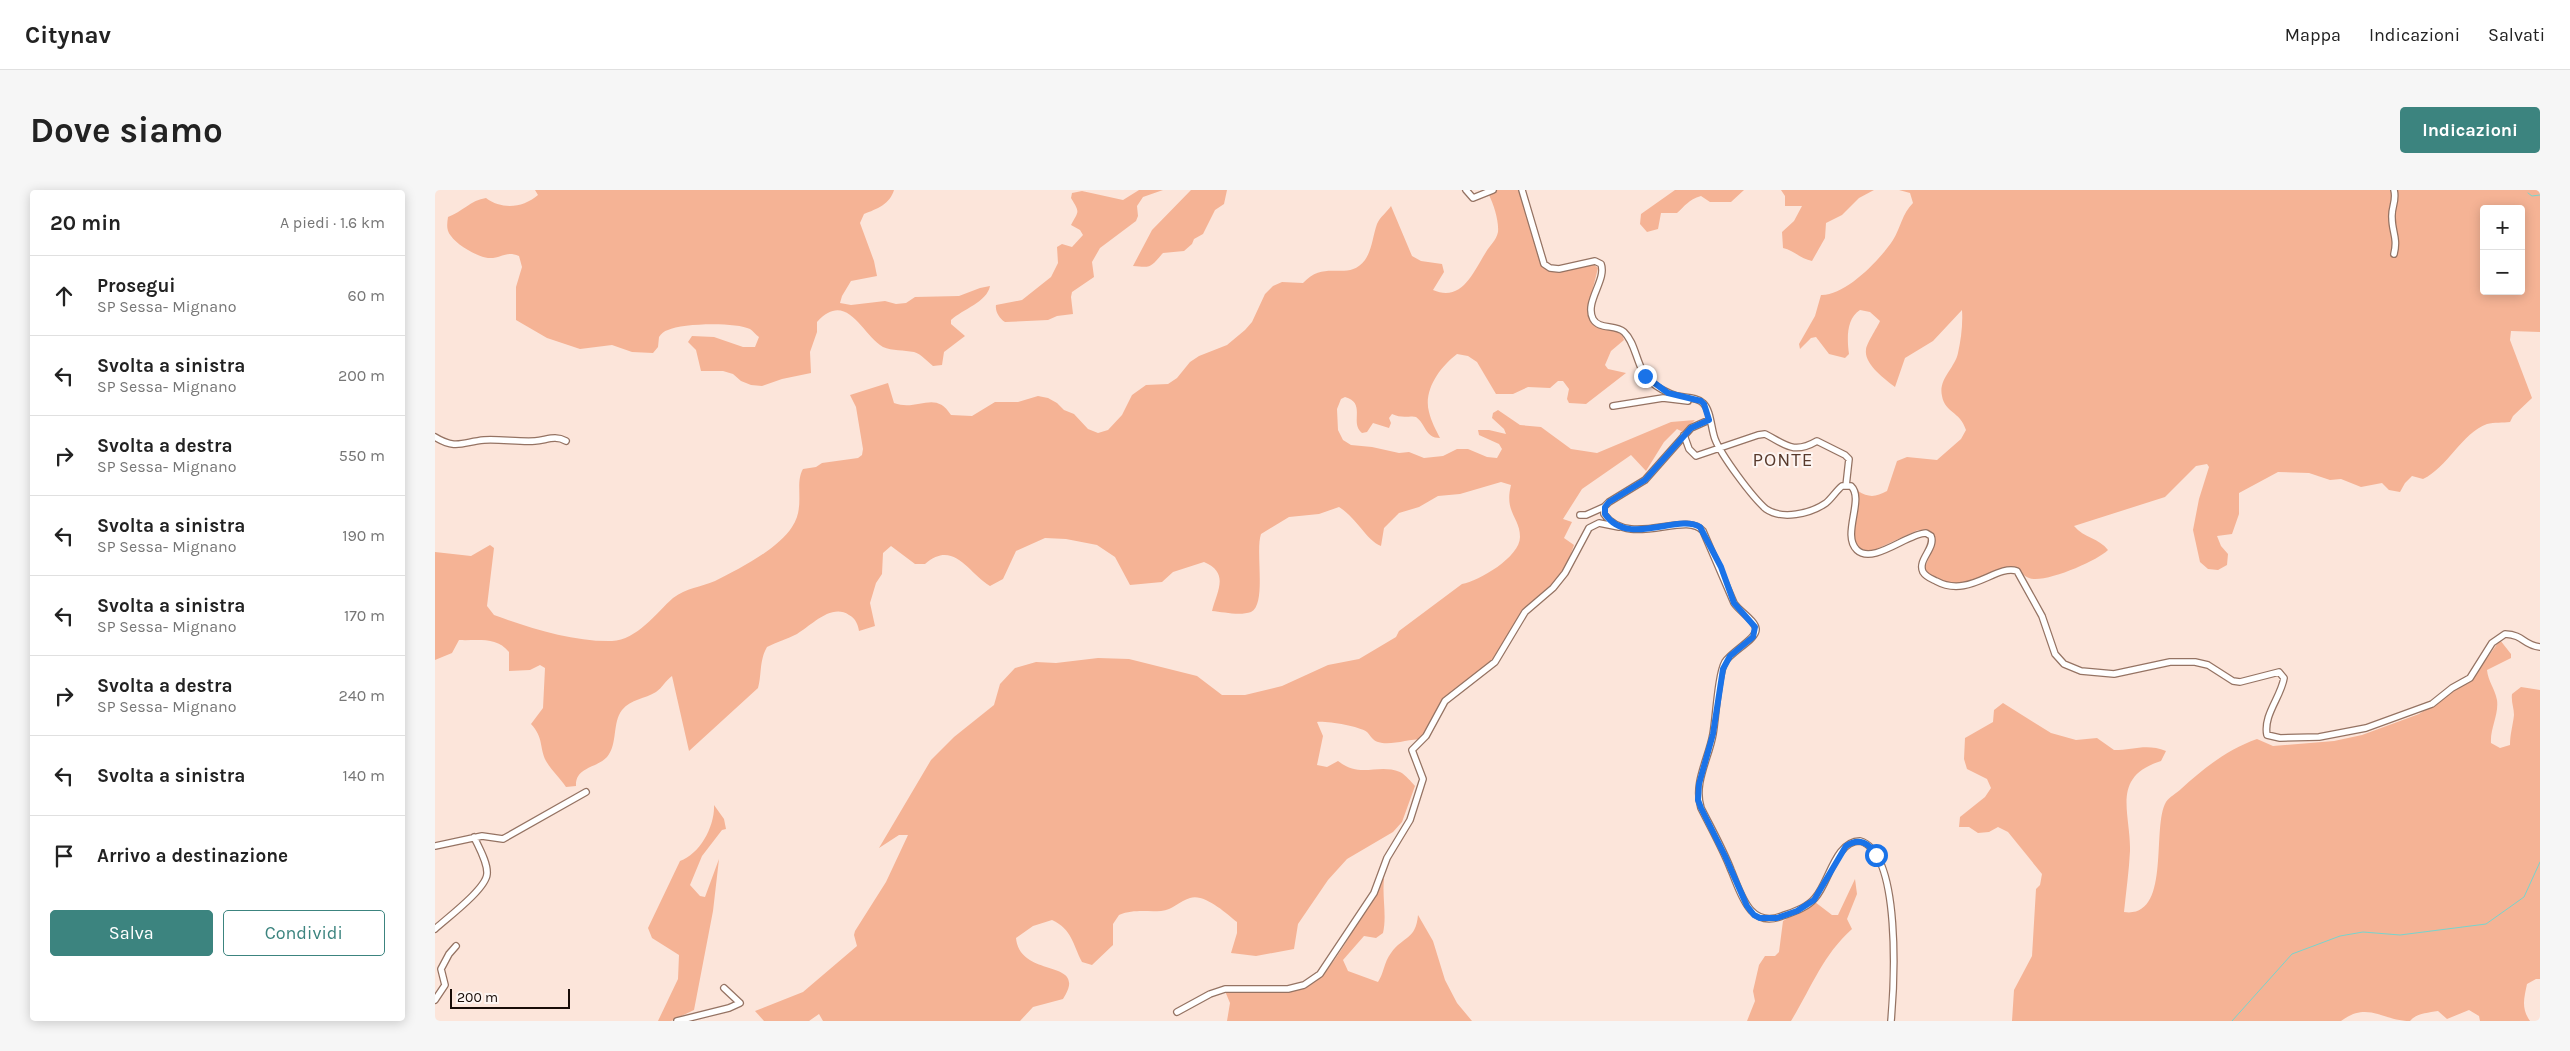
<!DOCTYPE html>
<html lang="it">
<head>
<meta charset="utf-8">
<style>
	:root { --surface:#fff; --page:#f6f6f6; --text:#222; --muted:#767676; --line:#e0e0e0; --accent:#3c847f }
	body { margin:0; font-family:Karla,sans-serif; background:var(--page); color:var(--text) }
	.controls { position:absolute; right:15px; top:15px; display:grid; overflow:hidden; border-radius:5px; box-shadow:0 2px 12px #0003 }
	.controls button { width:45px; height:45px; display:grid; place-items:center; padding:0; border:0; border-bottom:1px solid var(--line); background:var(--surface); color:var(--text); font:25px sans-serif }
	.scale { position:absolute; left:15px; bottom:12px; width:120px; box-sizing:border-box; padding-left:5px; border:2px solid #180c07; border-top:0; font-size:14px; line-height:18px; white-space:nowrap; color:#180c07; -webkit-text-stroke:4px #fdf5f2; paint-order:stroke }
	.stop { position:absolute; width:15px; height:15px; margin:-11px; border:4px solid #1a73e8; border-radius:50%; background:#fff }
	.stop.end { background:#1a73e8; border-color:#fff; box-shadow:0 1px 5px #0008 }
	.list { margin:0; padding:0; list-style:none }
	h2 { display:flex; justify-content:space-between; align-items:center; height:65px; margin:0; padding:0 20px; font-size:21px }
	h2 small { font-size:16px; font-weight:400; color:var(--muted) }
	.list li { display:grid; grid-template-columns:32px 1fr auto; gap:15px; align-items:center; box-sizing:border-box; height:80px; padding:0 20px; border-top:1px solid var(--line) }
	.list b { display:block; font-size:19px; white-space:nowrap }
	.list p { margin:0; font-size:16px; white-space:nowrap; color:var(--muted) }
	.list em { font-size:16px; font-style:normal; color:var(--muted) }
	.actions { display:flex; gap:10px; padding:15px 20px }
	.actions a { flex:1; padding:11px 0; border:1px solid var(--accent); border-radius:5px; text-align:center; font-size:18px; color:var(--accent) }
	.actions .main { background:var(--accent); color:#fff }
	.icon { flex:none; width:28px; height:28px; fill:none; stroke:currentColor; stroke-width:2; stroke-linecap:round; stroke-linejoin:round }
	.map { position:relative; flex:none; width:2105px; height:831px; overflow:hidden; border-radius:5px }
	header { display:flex; align-items:center; gap:30px; box-sizing:border-box; height:70px; padding:0 25px; background:var(--surface); border-bottom:1px solid var(--line) }
	header strong { font-size:24px }
	nav { display:flex; gap:28px; margin-inline-start:auto; font-size:18px }
	.intro { display:flex; align-items:center; justify-content:space-between; box-sizing:border-box; height:120px; padding:0 30px }
	h1 { margin:0; font-size:35px }
	.button { padding:12px 22px; border-radius:5px; background:var(--accent); color:#fff; font-size:18px; font-weight:700 }
	main { display:flex; gap:30px; padding:0 30px }
	aside { flex:1; background:var(--surface); border-radius:5px; box-shadow:0 2px 12px #0003 }
	.map>svg:first-child { display:block }
	.green { fill:#f5b395; fill-rule:evenodd }
	.lines { fill:none; stroke-linecap:round; stroke-linejoin:round }
	.stream { stroke:#77d4cd; stroke-width:1 }
	.minor-casing { stroke:#957363; stroke-width:8 }
	.minor { stroke:#fff; stroke-width:5.5 }
	.route { stroke:#1a73e8; stroke-width:6 }
	.labels { text-anchor:middle; stroke-width:4; stroke-linejoin:round; paint-order:stroke }
	.quarter-label { font-size:19px; letter-spacing:1px; fill:#583a2c; stroke:#fdf5f2 }
</style>
</head>
<body>
<header>
<strong>Citynav</strong>
<nav><a>Mappa</a><a>Indicazioni</a><a>Salvati</a></nav>
</header>
<div class="intro"><h1>Dove siamo</h1><a class="button">Indicazioni</a></div>
<main>
<aside>
<h2>20 min<small>A piedi · 1.6 km</small></h2>
<ul class="list">
<li><svg class="icon" aria-label="ahead" viewBox="0 0 24 24"><path d="M12 20V5M6 11l6-6 6 6"/></svg><div><b>Prosegui</b><p>SP Sessa- Mignano</p></div><em>60 m</em></li>
<li><svg class="icon" aria-label="left" viewBox="0 0 24 24"><path d="M17 20v-9H6M10 6l-5 5 5 5"/></svg><div><b>Svolta a sinistra</b><p>SP Sessa- Mignano</p></div><em>200 m</em></li>
<li><svg class="icon" aria-label="right" viewBox="0 0 24 24"><path d="M7 20v-9h11M14 6l5 5-5 5"/></svg><div><b>Svolta a destra</b><p>SP Sessa- Mignano</p></div><em>550 m</em></li>
<li><svg class="icon" aria-label="left" viewBox="0 0 24 24"><path d="M17 20v-9H6M10 6l-5 5 5 5"/></svg><div><b>Svolta a sinistra</b><p>SP Sessa- Mignano</p></div><em>190 m</em></li>
<li><svg class="icon" aria-label="left" viewBox="0 0 24 24"><path d="M17 20v-9H6M10 6l-5 5 5 5"/></svg><div><b>Svolta a sinistra</b><p>SP Sessa- Mignano</p></div><em>170 m</em></li>
<li><svg class="icon" aria-label="right" viewBox="0 0 24 24"><path d="M7 20v-9h11M14 6l5 5-5 5"/></svg><div><b>Svolta a destra</b><p>SP Sessa- Mignano</p></div><em>240 m</em></li>
<li><svg class="icon" aria-label="left" viewBox="0 0 24 24"><path d="M17 20v-9H6M10 6l-5 5 5 5"/></svg><div><b>Svolta a sinistra</b></div><em>140 m</em></li>
<li><svg class="icon" aria-label="arrive" viewBox="0 0 24 24"><path d="M6 21V4h12l-3 4 3 4H6"/></svg><div><b>Arrivo a destinazione</b></div></li>
</ul>
<div class="actions"><a class="main">Salva</a><a>Condividi</a></div>
</aside>
<div class="map">
<svg width="2105" height="831" viewBox="0 0 2105 831">
	<rect width="100%" height="100%" fill="#fce5da"/>
	<path class="green" d="M 100,0 L 459,0 C 455,14 442,19 429,24 L 425,33 L 439,71 L 442,86 L 416,91 L 407,106 L 405,113 L 416,115 L 450,111 L 461,114 L 471,113 L 480,107 L 524,106 L 545,98 L 555,96 C 552,112 528,119 516,130 L 516,134 L 530,146 L 509,162 L 507,175 L 498,176 C 492,171 486,164 479,162 C 469,160 457,161 448,157 C 427,145 412,99 382,132 L 382,142 L 375,162 L 376,183 L 347,189 L 327,196 L 316,195 L 306,191 L 298,184 L 288,181 L 266,181 L 261,160 L 253,152 L 257,146 L 279,147 L 308,157 L 320,157 L 324,147 C 321,145 318,141 315,139 C 301,132 247,133 233,140 C 229,141 226,144 224,147 L 223,157 L 218,163 L 197,162 L 177,155 L 145,159 L 112,148 L 81,130 L 81,97 L 87,77 L 84,66 C 70,60 67,69 53,68 C 43,67 22,55 16,46 C 11,40 12,34 13,27 C 27,22 36,10 51,8 C 67,20 88,18 103,5 Z
		M 704,0 L 728,0 L 708,7 L 702,16 L 703,26 L 701,31 L 665,58 L 657,72 L 659,87 L 637,102 L 636,107 L 638,124 L 622,126 L 613,130 L 570,132 C 564,128 560,121 561,115 L 587,110 L 616,87 L 623,73 L 622,57 L 627,54 L 637,57 L 648,45 L 645,40 L 636,35 C 644,20 645,23 636,8 L 637,3 L 647,1 L 688,10 Z
		M 756,0 L 792,0 L 789,14 L 780,20 L 768,44 L 759,49 L 757,54 L 749,61 L 728,63 C 715,77 718,78 698,76 L 717,40 Z
		M 1061,0 L 1085,0 L 1104,69 C 1117,89 1140,78 1158,74 L 1163,78 L 1156,106 L 1154,127 C 1164,143 1179,134 1188,147 L 1189,150 L 1176,161 L 1170,175 L 1173,179 L 1191,183 L 1151,214 L 1134,213 L 1132,209 L 1134,199 L 1128,191 L 1123,191 L 1115,198 L 1093,197 L 1078,204 L 1061,204 L 1042,172 L 1033,166 L 1022,164 C 1005,177 988,200 994,222 C 996,231 1001,240 1005,248 C 990,248 991,234 981,227 C 977,225 967,229 957,224 L 954,228 L 956,233 L 954,238 L 938,233 L 932,242 L 927,243 C 914,233 932,213 910,207 L 906,209 L 902,219 L 903,240 L 908,250 L 916,255 L 937,257 L 964,263 L 974,262 L 989,268 L 1008,266 L 1022,259 L 1033,259 L 1052,267 L 1062,268 L 1067,259 L 1064,254 L 1044,245 L 1043,240 L 1054,240 L 1071,244 L 1069,239 L 1057,228 L 1058,223 L 1063,220 L 1085,235 L 1106,237 L 1136,259 L 1162,263 L 1236,232 L 1260,230 L 1248,242 L 1242,239 L 1229,252 L 1211,281 L 1196,265 L 1147,299 L 1128,329 L 1137,332 L 1129,348 L 1139,355 L 1132,375 L 1120,391 L 1083,428 L 1058,470 L 1006,512 L 987,549 C 974,549 955,556 943,552 C 937,550 936,546 932,542 C 923,536 892,531 882,532 L 888,546 L 882,575 L 892,577 L 903,571 C 926,589 942,573 965,582 C 971,585 976,592 980,596 L 967,632 L 958,642 L 912,669 L 893,690 L 863,734 L 859,759 L 821,766 L 796,763 L 802,743 L 802,732 C 791,723 769,703 755,708 C 744,711 738,720 726,721 C 711,722 699,719 684,725 L 678,734 L 678,755 L 657,775 L 647,772 C 638,755 637,739 617,730 L 598,736 L 581,748 C 585,790 655,767 628,809 L 598,817 L 585,831 L 388,831 L 384,824 L 374,831 L 329,831 L 320,821 L 368,802 L 422,756 L 419,745 L 420,741 L 451,692 L 473,645 L 464,645 L 444,658 L 496,570 L 519,547 L 559,515 L 565,494 L 580,478 L 601,472 L 621,473 L 663,468 L 694,469 L 762,486 L 787,505 L 810,505 L 847,496 L 893,475 L 924,469 L 961,447 L 964,441 L 1027,394 C 1044,391 1085,367 1085,347 C 1085,327 1069,323 1076,295 L 1066,292 L 1025,304 L 1003,306 L 984,317 L 964,323 L 949,338 L 946,356 C 931,350 922,328 904,317 L 884,324 L 854,327 L 826,344 C 820,361 832,414 816,422 C 805,426 788,422 777,421 C 782,401 795,383 769,372 L 738,382 L 727,392 L 695,395 L 680,367 L 662,355 L 631,349 L 610,348 L 581,361 L 568,389 L 555,396 C 533,383 519,349 490,374 L 480,374 L 456,356 L 448,363 L 447,384 L 441,393 L 435,413 L 440,436 L 424,441 C 423,434 420,428 414,425 C 396,413 376,436 362,444 C 352,449 342,452 332,457 C 324,471 327,483 323,498 L 254,561 L 237,486 C 231,490 227,498 221,502 C 210,509 196,509 187,520 C 177,533 183,554 172,567 C 162,578 140,577 141,596 L 131,597 C 125,588 117,581 111,571 C 104,557 109,548 96,534 L 108,518 L 110,478 L 105,475 L 95,480 L 74,481 L 74,462 C 61,446 42,451 24,450 L 17,463 L 0,470 L 0,362 L 36,366 L 55,355 L 59,358 L 52,416 L 59,425 C 95,438 139,452 177,451 C 202,450 221,423 238,408 C 251,398 266,397 280,391 C 304,379 343,359 357,337 C 371,317 359,294 368,279 L 381,277 L 387,273 L 423,268 L 427,265 L 428,259 L 421,217 L 415,205 L 453,193 L 459,213 C 483,222 500,199 516,225 L 537,226 L 560,212 L 583,212 L 603,206 L 613,208 L 622,213 L 629,220 L 639,224 L 653,239 L 663,243 L 673,240 L 687,225 L 697,205 L 711,195 L 733,194 L 742,188 L 755,172 L 764,166 L 792,155 L 810,140 L 817,132 L 830,104 L 838,96 L 847,92 L 868,93 C 891,68 912,93 930,70 C 937,60 938,45 942,34 C 945,27 952,22 956,16 L 977,66 L 986,71 L 1007,74 L 1009,82 L 998,100 C 1027,113 1039,81 1051,62 C 1055,55 1061,51 1063,42 C 1064,31 1059,15 1054,5 Z
		M 1240,0 L 1309,0 L 1296,12 L 1275,12 L 1266,6 C 1253,10 1250,16 1242,23 L 1226,23 L 1223,39 L 1212,42 L 1205,34 L 1206,24 Z
		M 1346,0 L 1439,0 L 1424,8 L 1407,25 L 1391,33 L 1390,48 L 1377,71 C 1366,69 1358,60 1348,58 L 1347,42 L 1359,31 L 1367,16 L 1350,16 L 1350,6 Z
		M 1464,0 L 2105,0 L 2105,142 L 2076,141 L 2075,150 L 2097,208 L 2078,226 L 2075,232 C 2068,233 2059,232 2052,234 C 2027,243 2012,278 1988,289 L 1977,286 L 1970,293 L 1965,302 L 1954,300 L 1947,293 L 1926,297 L 1906,289 L 1895,290 L 1874,283 L 1843,282 L 1804,303 L 1804,324 L 1797,344 L 1782,346 L 1786,356 L 1793,364 L 1792,375 L 1783,380 L 1773,379 L 1765,372 L 1758,340 L 1764,309 L 1774,277 L 1772,274 L 1761,276 L 1730,307 L 1639,336 C 1649,348 1664,348 1673,360 C 1662,371 1609,394 1594,388 C 1588,386 1584,379 1578,377 C 1551,380 1510,412 1490,378 L 1500,351 L 1494,341 L 1483,340 L 1435,362 L 1423,358 L 1419,347 L 1423,301 C 1434,308 1441,307 1452,301 L 1462,271 L 1472,267 L 1502,270 L 1526,249 L 1531,240 C 1525,221 1510,223 1507,206 C 1503,189 1520,178 1523,163 C 1526,150 1528,134 1527,120 L 1498,151 L 1470,168 L 1460,197 C 1450,189 1429,174 1431,160 C 1431,154 1442,138 1445,131 L 1435,122 L 1425,120 C 1411,129 1412,149 1414,164 L 1410,168 L 1394,164 L 1381,147 L 1376,148 L 1365,159 L 1364,154 L 1380,126 L 1386,105 C 1410,106 1445,70 1458,50 C 1466,37 1467,24 1478,13 L 1475,3 ZM 2049,19 L 2086,19 L 2086,101 L 2049,101 Z
		M 2065,450 L 2076,464 L 2076,468 L 2052,480 C 2053,491 2060,499 2062,510 C 2064,525 2055,538 2056,553 L 2065,558 L 2075,555 C 2075,544 2078,535 2079,525 C 2079,518 2076,512 2077,504 L 2086,497 L 2105,500 L 2105,789 L 2101,789 L 2092,794 C 2089,809 2086,818 2095,831 L 2045,831 L 2044,826 L 2034,820 L 2012,829 L 2003,821 C 1992,823 1982,823 1975,831 C 1948,831 1933,811 1906,831 L 1577,831 L 1579,800 L 1597,766 L 1601,699 L 1605,695 L 1607,684 L 1573,642 L 1563,637 L 1554,642 L 1543,643 L 1534,637 L 1524,637 L 1525,627 L 1550,607 L 1556,598 L 1552,589 L 1532,579 L 1529,569 L 1530,548 L 1558,532 L 1559,520 L 1568,513 L 1616,543 L 1641,550 L 1662,548 L 1679,560 C 1698,560 1712,553 1731,561 L 1726,571 C 1675,587 1696,623 1695,661 C 1694,681 1691,702 1689,722 C 1737,729 1716,637 1731,612 C 1734,607 1742,603 1746,599 C 1769,578 1793,559 1822,549 L 1838,556 L 1899,551 L 1927,545 L 1984,524 L 2037,489 Z
		M 279,615 L 289,629 L 291,639 L 287,640 L 267,666 L 255,695 L 265,706 L 270,707 L 284,669 L 278,721 L 259,820 L 236,831 L 223,831 L 243,789 L 244,765 L 217,748 L 213,738 L 245,671 C 265,664 280,636 279,615 Z
		M 947,687 L 949,689 C 947,707 952,726 948,743 L 941,748 L 929,746 L 908,770 L 913,781 L 943,792 C 949,783 949,772 956,763 C 968,746 981,750 983,725 L 998,751 L 1010,790 L 1022,813 L 1037,831 L 792,831 L 795,813 L 790,801 L 874,795 C 902,780 930,716 947,687 Z
		M 1420,689 L 1422,704 L 1412,729 L 1417,739 C 1387,766 1377,797 1356,831 L 1312,831 L 1320,811 L 1318,801 L 1324,775 L 1330,766 L 1340,766 L 1344,762 L 1348,731 L 1380,712 L 1397,725 L 1403,725 Z"/>
	<g class="lines">
		<path class="stream" d="M 2093,3 L 2097,6 L 2105,5
			M 1797,831 L 1857,764 L 1905,746 L 1928,742 L 1965,745 L 2051,734 L 2089,707 L 2105,672"/>
		<g class="minor-casing">
			<path id="minor" d="M 1031,0 L 1038,8 L 1058,0
				M 1087,0 L 1109,74 L 1115,78 L 1124,79 L 1160,71 L 1166,74 C 1172,90 1149,112 1158,129 C 1164,140 1180,134 1189,142 C 1202,154 1201,179 1216,192 C 1223,198 1233,203 1242,206 C 1250,208 1262,207 1268,213 C 1276,220 1276,239 1280,249 C 1286,265 1317,307 1331,319 C 1347,330 1375,324 1391,313 C 1397,308 1401,301 1407,296 L 1416,296 C 1430,309 1406,345 1422,360 C 1438,375 1473,343 1491,343 L 1496,346 C 1501,358 1482,370 1488,382 C 1491,387 1497,389 1501,391 C 1534,409 1561,374 1582,381 L 1607,426 L 1620,464 L 1629,474 L 1646,481 L 1679,484 L 1735,472 L 1760,472 L 1773,475 L 1798,491 L 1805,492 L 1844,482 L 1849,488 C 1846,507 1828,525 1832,545 L 1845,548 L 1884,547 L 1931,538 L 1997,514 L 2017,498 L 2035,488 L 2057,453 L 2070,444 C 2090,445 2087,455 2105,457
				M 1959,0 C 1962,11 1956,17 1957,28 C 1957,42 1963,48 1959,64
				M 1178,216 L 1228,208 L 1253,211
				M 1274,230 L 1256,238 L 1210,290 L 1174,312 L 1169,317 L 1169,324 C 1194,359 1251,320 1268,341 L 1299,413 C 1304,421 1320,430 1321,439 C 1322,449 1297,461 1290,472 C 1283,484 1281,527 1278,544 C 1274,568 1258,593 1266,618 C 1276,638 1288,659 1296,680 C 1306,703 1314,739 1347,726 C 1358,722 1372,718 1380,708 C 1394,693 1400,651 1425,651 C 1467,663 1459,797 1456,831
				M 1249,245 L 1254,259 L 1261,266 L 1323,245 L 1330,244 C 1350,254 1358,265 1382,251 L 1410,265 L 1414,269 L 1411,296
				M 0,247 C 21,260 28,252 49,250 C 65,249 84,252 100,251 C 112,250 120,245 131,251
				M 1145,325 L 1151,325 L 1169,317
				M 0,656 L 47,646 L 68,649 L 151,602
				M 0,739 C 12,728 51,699 52,684 C 53,673 44,658 39,647
				M 0,810 L 10,795 L 6,779 L 14,764 L 21,756
				M 742,822 L 775,804 L 790,799 L 853,799 L 869,795 L 885,784 L 939,703 L 952,668 L 975,630 L 988,589 L 977,560 L 991,546 L 1010,511 L 1060,472 L 1090,422 L 1118,398 L 1130,383 L 1154,338 L 1164,333 L 1184,337
				M 242,831 L 294,818 L 305,813 L 289,798"/>
		</g>
		<use href="#minor" class="minor"/>
	</g>
	<g class="lines">
		<path class="route" d="M 1210,186 L 1233,203 L 1266,211 L 1269,214 L 1274,230 L 1256,238 L 1210,290 L 1174,312 L 1170,317 L 1170,324 C 1193,358 1243,323 1265,337 L 1286,377 L 1299,413 L 1320,437 L 1318,447 L 1295,466 L 1288,479 L 1278,544 L 1264,594 L 1263,610 L 1266,618 L 1290,666 L 1312,716 L 1319,725 L 1325,728 L 1342,728 L 1362,721 L 1379,710 L 1411,656 C 1424,647 1434,653 1441,665"/>
	</g>
	<g class="labels">
		<g class="quarter-label">
			<text x="1348" y="276">PONTE</text>
		</g>
	</g>
</svg>
<div class="controls">
<button>+</button>
<button>−</button>
</div>
<div class="scale">200 m</div>
<div class="stop" style="left:1441px;top:665px"></div>
<div class="stop end" style="left:1210px;top:186px"></div>
</div>
</main>
</body>
</html>
